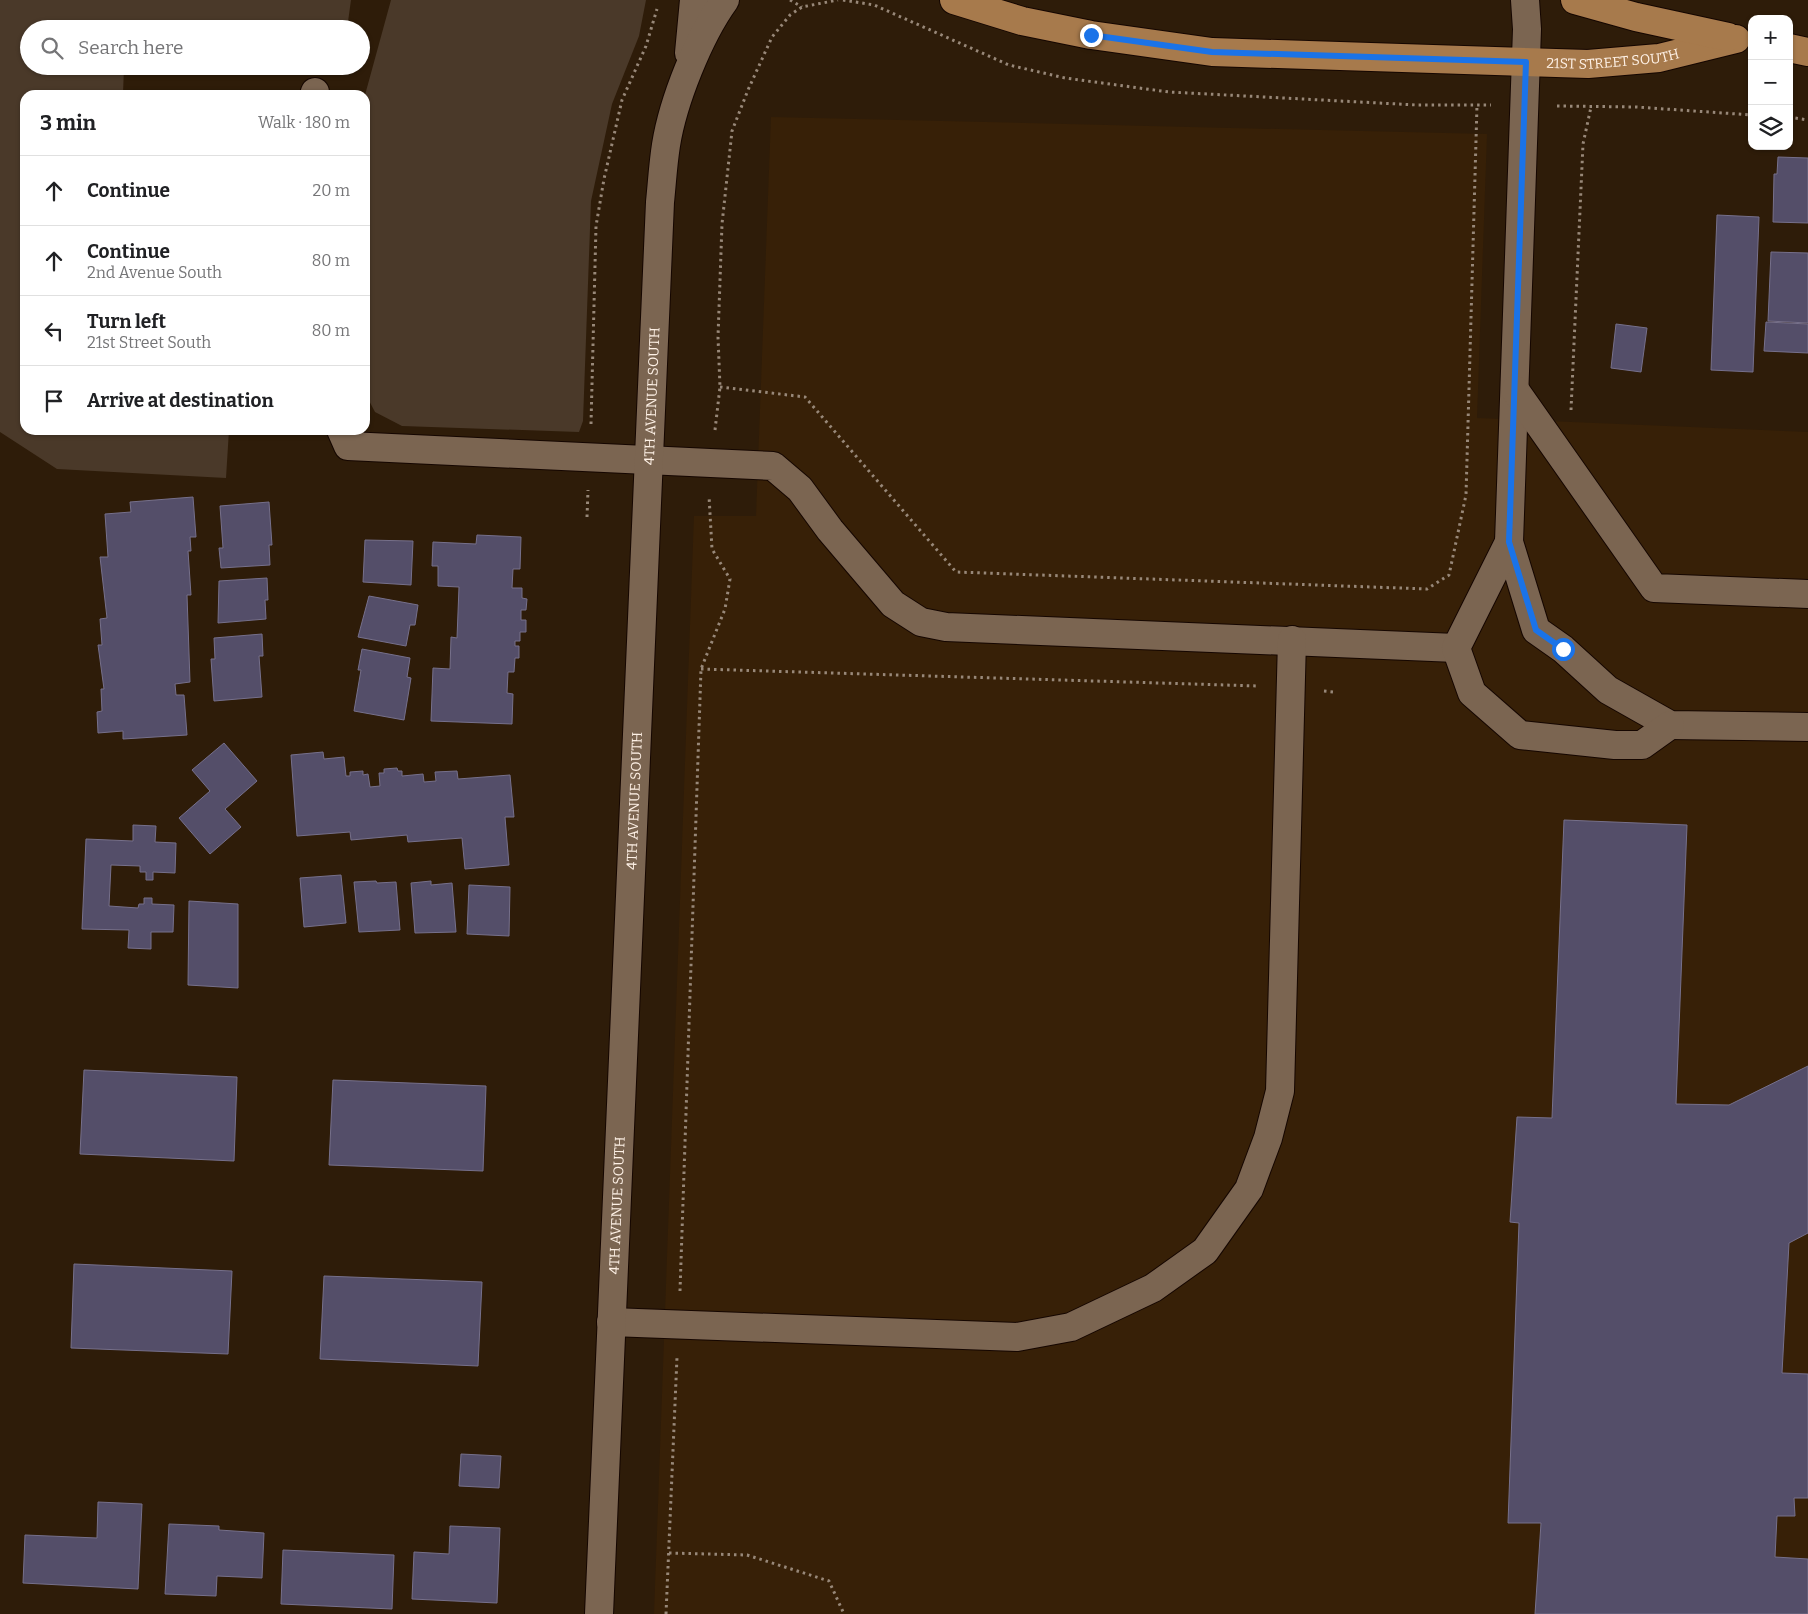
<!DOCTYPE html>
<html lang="en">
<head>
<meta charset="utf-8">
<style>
	:root { --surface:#fff; --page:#f6f6f6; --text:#202124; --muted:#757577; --line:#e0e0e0 }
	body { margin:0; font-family:Bitter,serif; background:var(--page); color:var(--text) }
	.controls { position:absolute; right:15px; top:15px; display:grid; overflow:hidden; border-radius:10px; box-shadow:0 1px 4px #0004 }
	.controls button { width:45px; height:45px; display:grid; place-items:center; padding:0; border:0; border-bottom:1px solid var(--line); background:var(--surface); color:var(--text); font:25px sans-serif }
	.stop { position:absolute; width:15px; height:15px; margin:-11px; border:4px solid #1a73e8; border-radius:50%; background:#fff }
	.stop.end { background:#1a73e8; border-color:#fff; box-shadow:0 1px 5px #0008 }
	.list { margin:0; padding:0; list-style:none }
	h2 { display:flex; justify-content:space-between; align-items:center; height:65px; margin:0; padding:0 20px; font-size:21px }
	h2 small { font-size:16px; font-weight:400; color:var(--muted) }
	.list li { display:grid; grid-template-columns:32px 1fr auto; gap:15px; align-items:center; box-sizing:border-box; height:70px; padding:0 20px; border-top:1px solid var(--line) }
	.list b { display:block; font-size:19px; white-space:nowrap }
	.list p { margin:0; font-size:16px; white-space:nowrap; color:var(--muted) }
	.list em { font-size:16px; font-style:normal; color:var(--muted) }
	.icon { flex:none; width:28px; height:28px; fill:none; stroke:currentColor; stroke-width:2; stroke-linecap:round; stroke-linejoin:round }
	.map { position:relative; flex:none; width:1808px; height:1614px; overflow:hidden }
	.search { position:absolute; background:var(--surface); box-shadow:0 1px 4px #0004; left:20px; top:20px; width:350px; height:55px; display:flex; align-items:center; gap:12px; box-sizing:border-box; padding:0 18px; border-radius:28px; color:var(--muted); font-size:19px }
	.panel { position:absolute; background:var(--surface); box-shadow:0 1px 4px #0004; left:20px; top:90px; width:350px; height:345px; border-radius:15px }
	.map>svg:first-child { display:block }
	.built { fill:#372007 }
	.green { fill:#4a3929 }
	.building { fill:#544e69; stroke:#76708b }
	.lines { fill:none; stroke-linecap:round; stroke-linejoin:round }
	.minor-casing { stroke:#150600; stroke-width:30 }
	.major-casing { stroke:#150600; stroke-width:30 }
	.path { stroke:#988879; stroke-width:3; stroke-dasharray:2.5 4; stroke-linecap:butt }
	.minor { stroke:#7b6551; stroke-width:28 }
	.major { stroke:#a77a4c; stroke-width:28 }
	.route { stroke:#1a73e8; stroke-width:6 }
	.labels { text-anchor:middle; stroke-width:4.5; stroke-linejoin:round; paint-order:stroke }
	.street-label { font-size:14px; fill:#fef1e6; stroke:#241202 }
</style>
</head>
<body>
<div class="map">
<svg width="1808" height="1614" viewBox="0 0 1808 1614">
	<rect width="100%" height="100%" fill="#2e1c09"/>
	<path class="built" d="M 771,117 L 1487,134 L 1477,418 L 1808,432 L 1808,1614 L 654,1614 L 694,516 L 756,516 Z"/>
	<path class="green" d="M 0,0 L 351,0 L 347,29 L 29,29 L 29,66 L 124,66 L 123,95 L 25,95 L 25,430 L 229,430 L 226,478 L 57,469 L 0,432 Z
		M 391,0 L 646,0 L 639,36 L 612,104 L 591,201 L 583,421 L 579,432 L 402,426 L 375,412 L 365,393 L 365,95 Z"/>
	<path class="building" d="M 1778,157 L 1808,158 L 1808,223 L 1773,222 L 1774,174 L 1777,174 Z
		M 1717,215 L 1759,217 L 1753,372 L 1711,370 Z
		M 1771,252 L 1808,253 L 1808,323 L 1768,321 Z
		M 1766,322 L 1808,324 L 1808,353 L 1764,351 Z
		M 1616,324 L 1647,328 L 1641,372 L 1611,368 Z
		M 193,497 L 196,537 L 190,537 L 191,551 L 188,551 L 191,595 L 187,595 L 190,682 L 175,684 L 176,695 L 184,695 L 187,735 L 123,739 L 123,731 L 98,733 L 97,712 L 102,711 L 101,689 L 104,689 L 98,645 L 102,645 L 100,619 L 107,618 L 100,557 L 108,557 L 105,514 L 131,512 L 130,502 Z
		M 269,502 L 272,545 L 269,545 L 270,565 L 221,568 L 219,548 L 223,548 L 220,506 Z
		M 477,535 L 521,537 L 520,569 L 513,569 L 512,588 L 522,588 L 522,598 L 527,599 L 526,610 L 521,610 L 521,620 L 526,620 L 526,632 L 520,632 L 520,641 L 515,641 L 515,646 L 519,646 L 519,658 L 515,658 L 514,672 L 508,672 L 507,693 L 513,694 L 512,724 L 431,721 L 433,668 L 450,669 L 451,637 L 457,638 L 459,587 L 438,586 L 438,566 L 432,566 L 433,542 L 476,544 Z
		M 365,540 L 413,541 L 411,585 L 363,582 Z
		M 267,578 L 268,600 L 265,600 L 266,619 L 218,623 L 219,581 Z
		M 369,596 L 418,605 L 415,625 L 410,625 L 406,646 L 358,637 Z
		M 262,634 L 263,656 L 259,656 L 262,697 L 214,701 L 211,659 L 215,659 L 214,638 Z
		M 362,649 L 410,658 L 407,677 L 411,678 L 404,720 L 354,711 L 361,670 L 358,670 Z
		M 224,743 L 257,781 L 225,809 L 241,827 L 210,854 L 179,818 L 210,791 L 192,770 Z
		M 323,752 L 324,759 L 344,757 L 346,776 L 350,776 L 350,772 L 363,771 L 363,775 L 368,774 L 370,787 L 380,786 L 379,773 L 384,773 L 384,769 L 397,768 L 398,771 L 402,771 L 402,776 L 423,774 L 424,782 L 436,781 L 435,772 L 457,771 L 458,779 L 510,775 L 514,817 L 505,817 L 509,865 L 465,869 L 462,838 L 408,842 L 407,835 L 351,840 L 350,832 L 297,836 L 291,755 Z
		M 1564,820 L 1687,825 L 1676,1104 L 1729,1105 L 1808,1066 L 1808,1233 L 1789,1243 L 1782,1373 L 1808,1374 L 1808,1498 L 1794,1498 L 1795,1516 L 1777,1516 L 1775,1557 L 1808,1559 L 1808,1614 L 1535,1614 L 1541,1523 L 1508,1523 L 1519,1223 L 1510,1222 L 1517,1117 L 1552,1118 Z
		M 133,825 L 156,826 L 155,842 L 176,843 L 175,873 L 153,872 L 153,880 L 146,880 L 146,872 L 140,872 L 140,866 L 111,865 L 109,906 L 138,908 L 139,904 L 144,904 L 144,898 L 152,898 L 152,904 L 174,905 L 173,932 L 151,932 L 151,949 L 128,948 L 129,930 L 82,929 L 86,839 L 133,841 Z
		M 341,875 L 346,923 L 304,927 L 300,878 Z
		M 376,881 L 377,883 L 396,882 L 400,930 L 359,932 L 354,882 Z
		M 431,881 L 431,885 L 452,883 L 456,932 L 415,933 L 411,883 Z
		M 469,885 L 510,887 L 509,936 L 467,934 Z
		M 189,901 L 238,904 L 238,988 L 188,985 Z
		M 84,1070 L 237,1077 L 234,1161 L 80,1154 Z
		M 333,1080 L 486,1086 L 483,1171 L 329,1165 Z
		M 74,1264 L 232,1271 L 228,1354 L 71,1348 Z
		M 324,1276 L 482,1282 L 478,1366 L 320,1359 Z
		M 461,1454 L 501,1456 L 499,1488 L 459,1486 Z
		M 98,1502 L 142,1504 L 138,1589 L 23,1583 L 25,1535 L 97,1538 Z
		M 169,1524 L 219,1526 L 219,1530 L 264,1533 L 262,1578 L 217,1576 L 216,1596 L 165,1594 Z
		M 450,1526 L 500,1528 L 497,1603 L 412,1599 L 414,1552 L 449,1554 Z
		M 283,1550 L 394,1555 L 392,1609 L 281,1604 Z"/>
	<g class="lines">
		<g class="minor-casing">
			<g id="minor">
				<path d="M 1525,0 L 1527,29 L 1509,542 L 1536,630 L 1563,649 L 1608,690 L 1670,725 L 1808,727"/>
				<path d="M 689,53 L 694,0"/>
				<path d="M 314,95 L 315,92"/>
				<path d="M 1515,390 L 1654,588 L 1808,594"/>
				<path d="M 341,430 L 348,446 L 773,466 L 800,489 L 830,530 L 893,604 L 921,622 L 946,627 L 1456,648"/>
				<path d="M 1509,542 L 1456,648 L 1472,693 L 1520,735 L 1615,745 L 1642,745 L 1670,725"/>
				<path d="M 611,1322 L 1017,1337 L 1071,1327 L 1153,1288 L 1205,1251 L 1249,1189 L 1268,1138 L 1280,1091 L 1292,640"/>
				<path id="s1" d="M 599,1614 L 660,202 C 662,183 663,164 666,145 C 673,101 699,36 725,0"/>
			</g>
		</g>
		<g class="major-casing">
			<g id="major">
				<path id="s2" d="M 954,0 L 1022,21 L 1091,35 L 1212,52 L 1588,64 L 1659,58 L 1736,39"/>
				<path d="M 1575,0 L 1636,17 L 1728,37"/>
				<path d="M 1789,48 L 1808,52"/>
			</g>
		</g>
		<path class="path" d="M 790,0 L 802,7
			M 843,0 L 874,5 L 1009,65 L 1065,78 L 1169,92 L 1417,105 L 1491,105
			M 1557,106 L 1636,107 L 1752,115
			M 1789,117 L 1808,120
			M 720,387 L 805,397 L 956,572 L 1427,589 L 1449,575 L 1466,495 L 1477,105
			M 1571,410 L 1583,144 L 1591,107
			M 591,424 L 596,226 L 604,179 L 622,100 L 646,46 L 657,9
			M 715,430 L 720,387 L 718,337 L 722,224 L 732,131 L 748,90 L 772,37 L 790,15 L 802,7 L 838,0
			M 587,517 L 588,490
			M 701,669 L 1258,686
			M 1324,691 L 1334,692
			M 680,1291 L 701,669 L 725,609 L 730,579 L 712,549 L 709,496
			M 669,1553 L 747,1555 L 829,1581 L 844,1614
			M 666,1614 L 677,1357"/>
		<use href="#minor" class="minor"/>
		<use href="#major" class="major"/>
	</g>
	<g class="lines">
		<path class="route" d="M 1091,35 L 1212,52 L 1526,62 L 1509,542 L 1536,630 L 1563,649"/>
	</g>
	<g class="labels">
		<g class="street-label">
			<text dy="5" stroke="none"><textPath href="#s2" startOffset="665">21ST STREET SOUTH</textPath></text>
			<text dy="5" stroke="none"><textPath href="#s1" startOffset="1219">4TH AVENUE SOUTH</textPath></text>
			<text dy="5" stroke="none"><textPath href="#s1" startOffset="814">4TH AVENUE SOUTH</textPath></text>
			<text dy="5" stroke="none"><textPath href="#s1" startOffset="409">4TH AVENUE SOUTH</textPath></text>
		</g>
	</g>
</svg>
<div class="controls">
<button>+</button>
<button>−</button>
<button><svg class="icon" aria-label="layers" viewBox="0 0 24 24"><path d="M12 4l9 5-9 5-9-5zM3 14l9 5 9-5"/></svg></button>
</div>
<div class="stop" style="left:1563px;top:649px"></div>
<div class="stop end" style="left:1091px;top:35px"></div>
<div class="search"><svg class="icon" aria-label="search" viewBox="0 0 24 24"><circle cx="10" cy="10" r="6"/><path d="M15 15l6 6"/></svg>Search here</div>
<section class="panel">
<h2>3 min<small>Walk · 180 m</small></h2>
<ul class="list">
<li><svg class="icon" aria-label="ahead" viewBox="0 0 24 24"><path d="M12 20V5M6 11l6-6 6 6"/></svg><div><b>Continue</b></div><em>20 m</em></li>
<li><svg class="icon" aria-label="ahead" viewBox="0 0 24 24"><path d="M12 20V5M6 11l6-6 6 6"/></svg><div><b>Continue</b><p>2nd Avenue South</p></div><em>80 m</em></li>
<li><svg class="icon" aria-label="left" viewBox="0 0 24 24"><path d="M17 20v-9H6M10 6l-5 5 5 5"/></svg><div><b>Turn left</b><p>21st Street South</p></div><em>80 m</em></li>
<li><svg class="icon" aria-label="arrive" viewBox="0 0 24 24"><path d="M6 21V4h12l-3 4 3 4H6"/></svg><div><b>Arrive at destination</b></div></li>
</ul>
</section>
</div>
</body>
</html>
